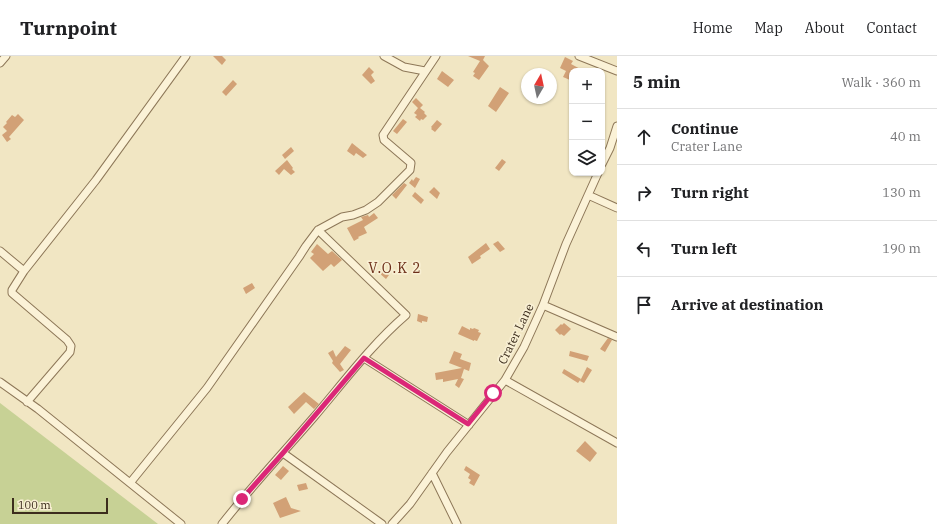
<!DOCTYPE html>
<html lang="en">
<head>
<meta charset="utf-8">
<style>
	:root { --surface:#fff; --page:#f6f6f6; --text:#202124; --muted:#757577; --line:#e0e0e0 }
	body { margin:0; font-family:"IBM Plex Serif",serif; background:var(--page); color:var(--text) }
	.controls { position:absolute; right:12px; top:12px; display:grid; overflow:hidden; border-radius:8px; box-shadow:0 1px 3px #0004 }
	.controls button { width:36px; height:36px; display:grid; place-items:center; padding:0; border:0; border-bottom:1px solid var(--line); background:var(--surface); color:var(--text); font:20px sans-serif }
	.compass { position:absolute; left:521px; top:12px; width:36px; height:36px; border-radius:50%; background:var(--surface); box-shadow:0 1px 3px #0004; rotate:9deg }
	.scale { position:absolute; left:12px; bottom:10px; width:96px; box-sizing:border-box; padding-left:4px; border:2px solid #3c2d1d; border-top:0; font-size:11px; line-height:14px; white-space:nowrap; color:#3c2d1d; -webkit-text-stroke:3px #f8efd3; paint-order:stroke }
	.stop { position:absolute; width:12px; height:12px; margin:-9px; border:3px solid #db2777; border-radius:50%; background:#fff }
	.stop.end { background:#db2777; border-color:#fff; box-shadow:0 1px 4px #0008 }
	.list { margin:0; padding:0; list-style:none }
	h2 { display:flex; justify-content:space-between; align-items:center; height:52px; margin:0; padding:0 16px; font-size:17px }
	h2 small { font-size:13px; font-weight:400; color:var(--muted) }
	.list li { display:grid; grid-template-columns:26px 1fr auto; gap:12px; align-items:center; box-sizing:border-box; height:56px; padding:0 16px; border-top:1px solid var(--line) }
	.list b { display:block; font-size:15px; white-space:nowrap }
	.list p { margin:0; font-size:13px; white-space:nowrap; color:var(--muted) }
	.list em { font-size:13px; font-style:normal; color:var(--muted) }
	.icon { flex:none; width:22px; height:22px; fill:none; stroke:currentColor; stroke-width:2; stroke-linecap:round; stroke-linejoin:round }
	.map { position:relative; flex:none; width:617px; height:468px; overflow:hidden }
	header { display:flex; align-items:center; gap:24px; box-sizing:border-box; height:56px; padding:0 20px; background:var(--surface); border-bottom:1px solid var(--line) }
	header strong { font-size:19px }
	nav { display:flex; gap:22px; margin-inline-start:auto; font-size:14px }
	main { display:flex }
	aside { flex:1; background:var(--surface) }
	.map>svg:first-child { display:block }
	.green { fill:#c7d195 }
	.building { fill:#d2a176 }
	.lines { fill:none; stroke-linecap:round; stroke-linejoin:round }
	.minor-casing { stroke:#8d7758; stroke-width:9 }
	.minor { stroke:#fbf2d7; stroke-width:7 }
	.route { stroke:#db2777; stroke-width:5 }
	.labels { text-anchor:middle; stroke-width:3.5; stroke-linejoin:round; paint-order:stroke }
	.street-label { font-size:12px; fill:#3c2d1d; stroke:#f8efd3 }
	.quarter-label { font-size:14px; letter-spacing:1px; fill:#6c2e19; stroke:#f8efd3 }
</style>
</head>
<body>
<header>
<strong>Turnpoint</strong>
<nav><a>Home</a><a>Map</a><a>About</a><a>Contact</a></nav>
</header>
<main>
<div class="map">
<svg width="617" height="468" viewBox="0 0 617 468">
	<rect width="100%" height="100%" fill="#f1e6c3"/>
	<path class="green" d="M 0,347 L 158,468 L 0,468 Z"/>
	<path class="building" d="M 213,0 L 222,0 L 226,4 L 222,9 Z
		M 468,0 L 485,0 L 483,4 L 489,10 L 479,24 L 473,20 L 475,17 L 473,16 L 480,5 Z
		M 565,1 L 573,5 L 571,8 L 584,15 L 572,15 L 570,24 L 563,21 L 566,15 L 560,12 Z
		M 369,11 L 374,16 L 371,19 L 375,25 L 371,28 L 362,19 Z
		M 442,15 L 454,24 L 448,31 L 437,23 Z
		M 233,24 L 237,28 L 226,40 L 222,36 Z
		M 500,31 L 509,37 L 496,56 L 488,50 Z
		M 416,42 L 423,49 L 420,52 L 425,56 L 424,57 L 427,60 L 423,64 L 421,63 L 420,65 L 415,61 L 417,59 L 414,57 L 418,52 L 412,46 Z
		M 18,58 L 24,64 L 9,81 L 11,83 L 7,86 L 2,79 L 7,75 L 3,71 L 7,67 L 6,66 L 12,59 L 15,61 Z
		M 403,63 L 407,66 L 397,78 L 393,75 Z
		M 437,64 L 442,68 L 435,76 L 431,73 L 432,72 L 431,71 Z
		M 352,87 L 367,99 L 363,102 L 356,97 L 354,100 L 347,95 Z
		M 291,91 L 294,95 L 285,103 L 282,99 Z
		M 502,103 L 506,106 L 499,115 L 495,112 Z
		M 287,104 L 293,112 L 292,113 L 295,116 L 291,119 L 284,113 L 279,119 L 275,115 Z
		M 416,121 L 420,123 L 415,132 L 409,127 L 412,123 L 413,125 Z
		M 404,127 L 407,129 L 396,143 L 392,139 Z
		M 434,131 L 440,137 L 437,143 L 429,136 Z
		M 415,136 L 424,144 L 421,148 L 412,140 Z
		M 374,157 L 378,162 L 364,171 L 367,177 L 358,181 L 359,182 L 354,185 L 347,172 L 363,164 L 361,161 L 368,159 L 369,161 Z
		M 498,185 L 505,193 L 500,196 L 493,188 Z
		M 486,187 L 490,193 L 480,200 L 481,202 L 472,208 L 468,201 Z
		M 317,188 L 328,198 L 332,195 L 342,204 L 334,211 L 331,208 L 323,215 L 310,202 L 314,198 L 311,196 Z
		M 382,212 L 389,219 L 386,223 L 378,216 Z
		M 252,227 L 255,232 L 246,238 L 243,232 Z
		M 418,258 L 428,261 L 427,266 L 422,265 L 422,267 L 417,265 Z
		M 564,267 L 571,273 L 564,280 L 561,278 L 560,279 L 555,274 L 561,268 L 562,269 Z
		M 462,270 L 470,274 L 470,272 L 473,273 L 474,272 L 479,274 L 478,276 L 481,277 L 477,285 L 474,284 L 474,285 L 458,278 Z
		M 608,282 L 612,284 L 605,296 L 600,293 Z
		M 345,290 L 351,294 L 340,308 L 344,314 L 340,316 L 332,307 L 333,305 L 328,297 L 333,294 L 336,301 Z
		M 454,295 L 462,298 L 460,303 L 471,307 L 469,315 L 464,313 L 461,322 L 464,323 L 459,332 L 455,329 L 458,323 L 443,326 L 443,323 L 436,324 L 435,317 L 462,312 L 449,307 Z
		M 570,295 L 589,300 L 587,305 L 569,300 Z
		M 587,311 L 592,314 L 584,327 L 580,325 Z
		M 564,313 L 581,323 L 578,327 L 562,317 Z
		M 304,336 L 319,348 L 314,353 L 306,346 L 294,358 L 288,351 Z
		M 585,385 L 597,397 L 590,406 L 576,395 Z
		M 283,410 L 289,415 L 281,424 L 275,419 Z
		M 466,410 L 480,419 L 474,430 L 469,427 L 471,424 L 468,422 L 470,418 L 464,414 Z
		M 306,427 L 308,433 L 299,435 L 297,429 Z
		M 286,441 L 291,452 L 301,455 L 280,462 L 273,447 Z"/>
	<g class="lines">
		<g class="minor-casing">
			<path id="minor" d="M 384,0 L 404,11 L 425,15
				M 579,0 L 617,15
				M 0,7 L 6,0
				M 602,108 L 610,92 L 617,70
				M 588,139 L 617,152
				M 0,195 L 24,215
				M 543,249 L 617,281
				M 364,302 L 469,369
				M 505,324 L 617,387
				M 0,326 L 38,353 L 181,468
				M 27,346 L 70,296 L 71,290 L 67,284 L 12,237 L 12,234 L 24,215 L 96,124 L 186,0
				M 283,397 L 382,468
				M 432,417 L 457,468
				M 130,427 L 207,332 L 299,201 L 306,190 L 318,174 L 342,161 L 353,159 L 366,154 L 378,146 L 410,114 L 411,107 L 384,84 L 383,79 L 436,0
				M 222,468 C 251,431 283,397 314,361 C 343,327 371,289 406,259 L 318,174
				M 392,468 L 410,448 L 447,396 L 505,324 L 524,291 L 543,249 L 566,188 L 598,117"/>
		</g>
		<use href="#minor" class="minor"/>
	</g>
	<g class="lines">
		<path class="route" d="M 242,443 L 283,397 L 364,302 L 468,368 L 493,337"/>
	</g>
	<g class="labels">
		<g class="street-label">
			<text transform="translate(516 278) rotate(-64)" y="4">Crater Lane</text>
		</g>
		<g class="quarter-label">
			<text x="395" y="217">V.O.K 2</text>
		</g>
	</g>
</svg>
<div class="controls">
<button>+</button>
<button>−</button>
<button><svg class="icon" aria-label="layers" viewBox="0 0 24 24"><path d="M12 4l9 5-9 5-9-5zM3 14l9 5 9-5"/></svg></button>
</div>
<svg class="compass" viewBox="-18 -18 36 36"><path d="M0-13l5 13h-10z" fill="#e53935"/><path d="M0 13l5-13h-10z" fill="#757577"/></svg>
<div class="scale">100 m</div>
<div class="stop" style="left:493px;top:337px"></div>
<div class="stop end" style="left:242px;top:443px"></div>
</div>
<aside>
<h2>5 min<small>Walk · 360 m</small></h2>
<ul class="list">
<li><svg class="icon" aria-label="ahead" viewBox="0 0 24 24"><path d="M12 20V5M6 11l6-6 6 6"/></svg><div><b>Continue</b><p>Crater Lane</p></div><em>40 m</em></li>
<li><svg class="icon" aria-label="right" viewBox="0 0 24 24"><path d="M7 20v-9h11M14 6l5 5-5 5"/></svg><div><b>Turn right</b></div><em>130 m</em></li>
<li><svg class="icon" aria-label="left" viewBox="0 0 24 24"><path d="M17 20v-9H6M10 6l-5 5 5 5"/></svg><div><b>Turn left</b></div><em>190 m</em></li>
<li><svg class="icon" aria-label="arrive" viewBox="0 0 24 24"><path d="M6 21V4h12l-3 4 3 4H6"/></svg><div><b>Arrive at destination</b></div></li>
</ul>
</aside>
</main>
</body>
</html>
